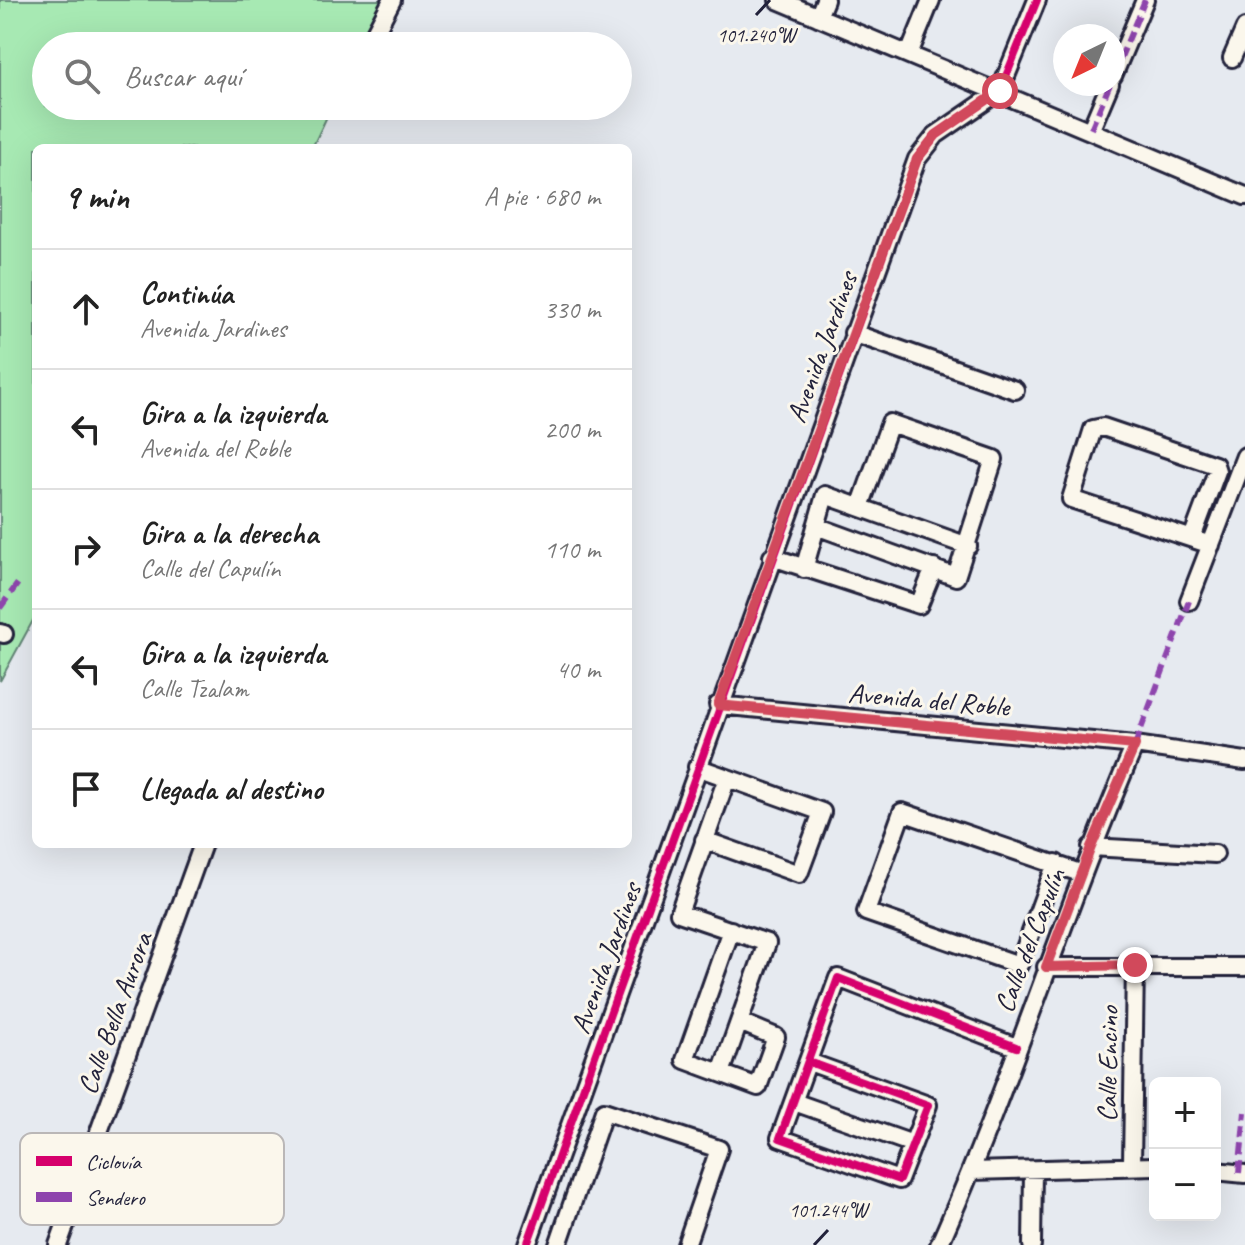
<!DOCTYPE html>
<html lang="es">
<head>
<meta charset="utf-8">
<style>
	:root { --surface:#fff; --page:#f6f6f6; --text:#222; --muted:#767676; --line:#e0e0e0 }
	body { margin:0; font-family:Caveat,sans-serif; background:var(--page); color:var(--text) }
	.controls { position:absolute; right:24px; bottom:24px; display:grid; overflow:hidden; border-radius:12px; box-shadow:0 8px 32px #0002 }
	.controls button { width:72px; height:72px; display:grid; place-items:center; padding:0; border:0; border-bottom:2px solid var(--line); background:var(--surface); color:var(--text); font:40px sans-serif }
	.compass { position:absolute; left:1053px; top:24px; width:72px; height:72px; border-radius:50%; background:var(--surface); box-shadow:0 8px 32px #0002; rotate:223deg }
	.stop { position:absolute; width:24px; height:24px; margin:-18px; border:6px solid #d1495b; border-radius:50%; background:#fff }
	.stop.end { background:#d1495b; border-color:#fff; box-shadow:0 2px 8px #0008 }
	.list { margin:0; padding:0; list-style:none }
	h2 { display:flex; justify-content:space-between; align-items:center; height:104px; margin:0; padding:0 32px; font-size:34px }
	h2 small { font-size:26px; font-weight:400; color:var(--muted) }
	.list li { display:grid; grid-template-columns:52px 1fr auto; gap:24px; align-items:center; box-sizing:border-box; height:120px; padding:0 32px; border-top:2px solid var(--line) }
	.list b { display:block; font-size:30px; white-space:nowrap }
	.list p { margin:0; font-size:26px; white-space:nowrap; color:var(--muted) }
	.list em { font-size:26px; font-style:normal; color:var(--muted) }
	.icon { flex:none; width:44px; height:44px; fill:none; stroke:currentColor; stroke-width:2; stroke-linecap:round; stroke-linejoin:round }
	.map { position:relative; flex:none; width:1245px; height:1245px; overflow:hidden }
	.search { position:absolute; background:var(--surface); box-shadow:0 8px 32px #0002; left:32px; top:32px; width:600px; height:88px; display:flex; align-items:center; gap:20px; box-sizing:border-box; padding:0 28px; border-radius:44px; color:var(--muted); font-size:30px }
	.panel { position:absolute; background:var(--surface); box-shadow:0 8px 32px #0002; left:32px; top:144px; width:600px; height:704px; border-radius:12px }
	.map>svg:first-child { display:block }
	.grass { fill:#a7e9b3; stroke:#648677; stroke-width:2 }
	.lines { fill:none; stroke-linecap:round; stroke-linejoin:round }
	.minor-casing { stroke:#22223b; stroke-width:22 }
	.minor { stroke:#fbf7ec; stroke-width:16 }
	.quiet { stroke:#8e44ad; stroke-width:6; stroke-dasharray:12 6; stroke-linecap:butt }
	.cycleway-casing { stroke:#fbf7ec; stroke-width:13 }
	.cycleway { stroke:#d6006c; stroke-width:8 }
	.route { stroke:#d1495b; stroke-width:10 }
	.ticks { fill:none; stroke:#22223b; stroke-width:3 }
	.labels { text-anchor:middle; stroke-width:6; stroke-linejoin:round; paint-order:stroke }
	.street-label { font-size:28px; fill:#22223b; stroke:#fbf7ec }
	.key { fill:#fbf7ec; stroke:#bab7b7; stroke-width:2 }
	.key-label { font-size:22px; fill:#22223b }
	.ticks-label { font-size:20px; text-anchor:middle; fill:#22223b; stroke:#fbf7ec; stroke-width:6; stroke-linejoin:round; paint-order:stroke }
</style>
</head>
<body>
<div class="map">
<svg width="1245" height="1245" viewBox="0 0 1245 1245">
	<rect width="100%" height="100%" fill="#e6eaf0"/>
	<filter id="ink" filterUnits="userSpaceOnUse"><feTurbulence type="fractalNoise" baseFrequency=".0125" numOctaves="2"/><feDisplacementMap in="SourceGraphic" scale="16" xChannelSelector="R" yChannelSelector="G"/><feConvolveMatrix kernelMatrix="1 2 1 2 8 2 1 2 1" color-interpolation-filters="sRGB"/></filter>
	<g filter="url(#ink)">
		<path class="grass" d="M 0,0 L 383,0 L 361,46 L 46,46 L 46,106 L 332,106 L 312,148 L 36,148 L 36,615 L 0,681 Z"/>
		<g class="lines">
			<g class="minor-casing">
				<path id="minor" d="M 778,0 L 1245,196
					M 818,17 L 825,0
					M 368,46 L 392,0
					M 909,54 L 931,0
					M 1232,58 L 1245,28
					M 1113,76 L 1145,0
					M 1091,129 L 1110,84
					M 853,333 L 1015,390
					M 816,526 L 956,577 L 994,459 L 890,423 L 860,507
					M 1192,538 L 1217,471 L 1215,465 L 1103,427 L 1093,429 L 1071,499 L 1211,545
					M 772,557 L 919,605 L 934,568
					M 804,569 L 825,495 L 968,546
					M 1189,601 L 1245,456
					M 0,633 L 4,634
					M 718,705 L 1135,745 L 1245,761
					M 697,767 L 822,812 L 799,874 L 704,840
					M 1091,847 L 1215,854
					M 1056,863 L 1019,965 L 866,912 L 902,812 L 1083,874
					M 731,930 L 685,1060 L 758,1087 L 776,1037 L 740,1022
					M 1046,967 L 1245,967
					M 809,1062 L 928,1105 L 899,1180 L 780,1138 L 838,978 L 1016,1047
					M 721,1073 L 767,943 L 679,913 L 727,778
					M 794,1102 L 913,1144
					M 1132,1164 L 1135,965
					M 972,1171 L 1155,1166
					M 1215,1171 L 1245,1174
					M 58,1245 L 203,844
					M 527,1245 L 917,159 L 936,135 L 1000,91 L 1037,0
					M 558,1245 L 604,1111 L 719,1149 L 686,1245
					M 939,1245 C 1012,1082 1064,909 1135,745
					M 1032,1245 L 1033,1171"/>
			</g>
			<use href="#minor" class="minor"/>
			<path class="quiet" d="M 1113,76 L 1145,0
				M 1091,129 L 1110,84
				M 0,608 L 21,579
				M 1135,745 L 1189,601
				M 1239,1173 L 1245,1112"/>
			<g class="cycleway-casing">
				<path id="cycleway" d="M 809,1062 L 928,1105 L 899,1180 L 780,1138 L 838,978 L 1016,1047
					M 527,1245 L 917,159 L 936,135 L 1000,91 L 1037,0"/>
			</g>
			<use href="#cycleway" class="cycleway"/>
		</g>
	</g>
	<g class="lines" filter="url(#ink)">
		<path class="route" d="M 1000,91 L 936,135 L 917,159 L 718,705 L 1135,745 L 1091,847 L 1046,967 L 1135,965"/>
	</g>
	<path class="ticks" d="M 756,15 L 770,0M 814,1245 L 828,1230"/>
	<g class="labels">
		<g class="street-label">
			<text transform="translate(821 347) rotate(-70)" y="10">Avenida Jardines</text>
			<text transform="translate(929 699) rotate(5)" y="10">Avenida del Roble</text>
			<text transform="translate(1029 940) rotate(-69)" y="10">Calle del Capulín</text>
			<text transform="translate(605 958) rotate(-70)" y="10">Avenida Jardines</text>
			<text transform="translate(114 1013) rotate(-70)" y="10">Calle Bella Aurora</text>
			<text transform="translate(1107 1064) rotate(-89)" y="10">Calle Encino</text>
		</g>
	</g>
	<rect x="20" y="1133" width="264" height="92" rx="12" class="key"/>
	<rect x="36" y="1156" width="36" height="10" fill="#d6006c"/>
	<rect x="36" y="1192" width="36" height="10" fill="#8e44ad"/>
	<g class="key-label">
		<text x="86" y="1169">Ciclovía</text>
		<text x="86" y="1205">Sendero</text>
	</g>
	<g class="ticks-label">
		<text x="756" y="42">101.240°W</text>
		<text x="828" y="1217">101.244°W</text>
	</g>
</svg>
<div class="controls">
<button>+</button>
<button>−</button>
</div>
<svg class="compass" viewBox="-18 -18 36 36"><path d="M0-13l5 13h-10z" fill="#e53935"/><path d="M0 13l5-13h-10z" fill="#767676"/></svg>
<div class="stop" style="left:1000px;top:91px"></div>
<div class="stop end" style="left:1135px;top:965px"></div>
<div class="search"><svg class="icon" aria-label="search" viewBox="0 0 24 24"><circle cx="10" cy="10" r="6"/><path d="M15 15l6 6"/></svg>Buscar aquí</div>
<section class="panel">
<h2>9 min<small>A pie · 680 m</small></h2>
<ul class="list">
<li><svg class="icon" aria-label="ahead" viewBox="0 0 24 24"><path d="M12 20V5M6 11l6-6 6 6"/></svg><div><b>Continúa</b><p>Avenida Jardines</p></div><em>330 m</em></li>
<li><svg class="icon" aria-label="left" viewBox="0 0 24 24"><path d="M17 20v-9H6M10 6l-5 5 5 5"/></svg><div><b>Gira a la izquierda</b><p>Avenida del Roble</p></div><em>200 m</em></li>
<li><svg class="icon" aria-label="right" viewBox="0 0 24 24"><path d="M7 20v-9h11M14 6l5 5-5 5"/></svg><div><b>Gira a la derecha</b><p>Calle del Capulín</p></div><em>110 m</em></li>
<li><svg class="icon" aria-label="left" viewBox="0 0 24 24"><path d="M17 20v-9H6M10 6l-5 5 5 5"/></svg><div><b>Gira a la izquierda</b><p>Calle Tzalam</p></div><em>40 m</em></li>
<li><svg class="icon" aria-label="arrive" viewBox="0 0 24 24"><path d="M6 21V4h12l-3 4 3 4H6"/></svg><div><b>Llegada al destino</b></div></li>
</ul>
</section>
</div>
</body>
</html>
